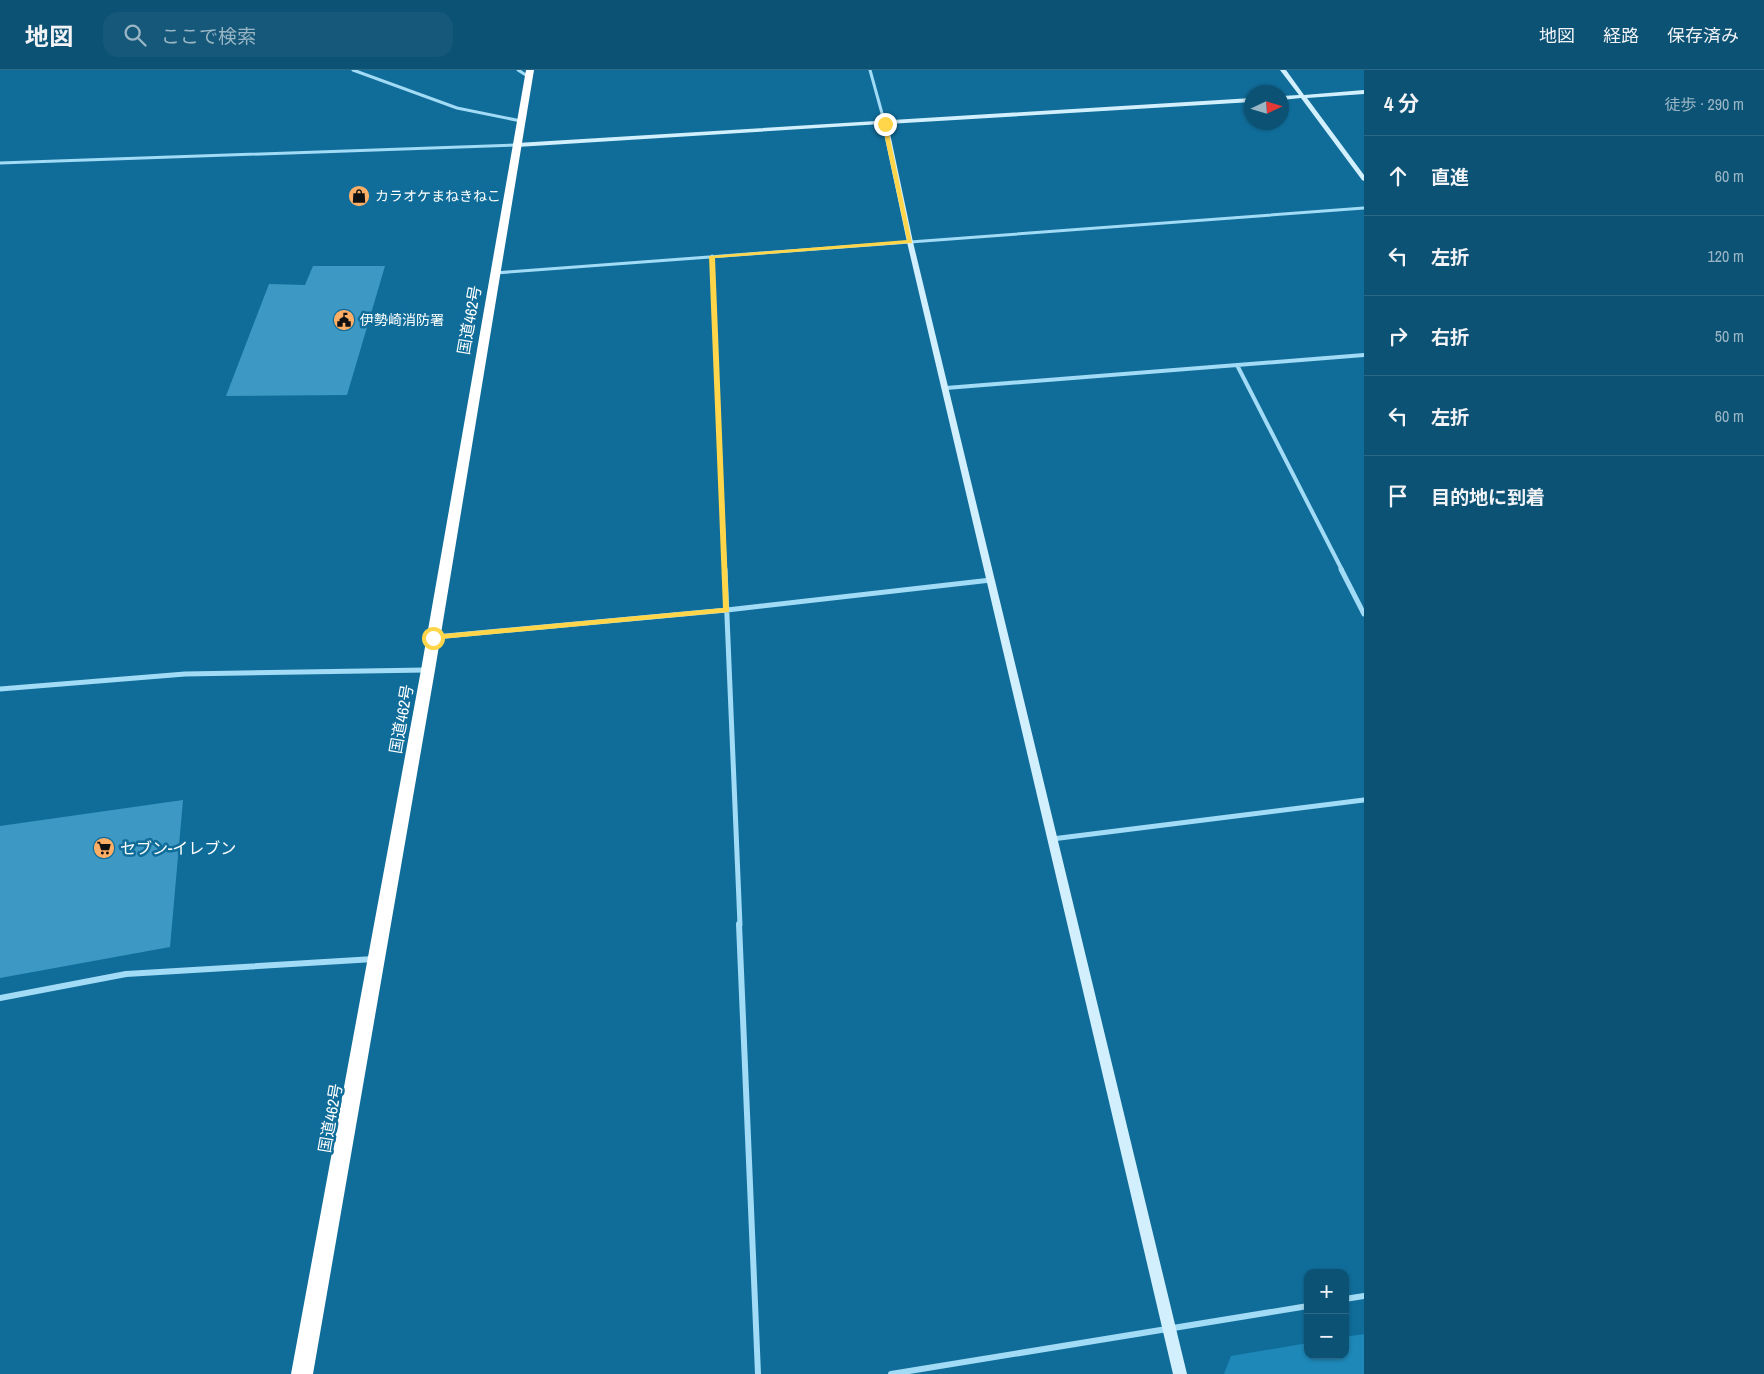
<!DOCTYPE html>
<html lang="ja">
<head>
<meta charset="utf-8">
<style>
	:root { --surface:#0c5274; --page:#155879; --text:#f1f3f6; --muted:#9ab6c5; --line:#2c6986 }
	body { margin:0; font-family:"Archivo Narrow","Noto Sans JP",sans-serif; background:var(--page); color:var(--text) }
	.controls { position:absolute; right:15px; bottom:15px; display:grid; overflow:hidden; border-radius:10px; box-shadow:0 1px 4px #0004 }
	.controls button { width:45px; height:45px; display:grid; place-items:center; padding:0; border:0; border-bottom:1px solid var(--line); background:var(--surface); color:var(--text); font:25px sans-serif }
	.compass { position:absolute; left:1244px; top:15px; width:45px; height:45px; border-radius:50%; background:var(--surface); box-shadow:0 1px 4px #0004; rotate:86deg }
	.stop { position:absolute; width:15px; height:15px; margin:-11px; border:4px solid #ffd54a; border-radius:50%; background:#fff }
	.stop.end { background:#ffd54a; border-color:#fff; box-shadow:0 1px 5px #0008 }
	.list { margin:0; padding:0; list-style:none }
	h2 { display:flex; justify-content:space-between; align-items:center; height:65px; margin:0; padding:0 20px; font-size:21px }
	h2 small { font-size:16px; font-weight:400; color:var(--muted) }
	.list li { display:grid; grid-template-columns:32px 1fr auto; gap:15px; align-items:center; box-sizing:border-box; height:80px; padding:0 20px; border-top:1px solid var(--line) }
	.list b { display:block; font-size:19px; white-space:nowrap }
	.list em { font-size:16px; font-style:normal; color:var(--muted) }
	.icon { flex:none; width:28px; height:28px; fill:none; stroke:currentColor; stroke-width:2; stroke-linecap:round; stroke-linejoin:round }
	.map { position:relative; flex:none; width:1364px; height:1304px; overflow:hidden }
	header { display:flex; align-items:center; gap:30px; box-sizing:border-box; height:70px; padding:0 25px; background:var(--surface); border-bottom:1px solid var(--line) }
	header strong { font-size:24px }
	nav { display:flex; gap:28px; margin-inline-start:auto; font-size:18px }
	.search { width:350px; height:45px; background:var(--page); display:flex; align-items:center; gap:12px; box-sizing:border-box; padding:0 18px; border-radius:15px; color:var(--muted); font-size:19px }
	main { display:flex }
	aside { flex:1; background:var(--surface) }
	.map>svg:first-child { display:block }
	.green { fill:#1e88b8 }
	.building { fill:#3d99c3 }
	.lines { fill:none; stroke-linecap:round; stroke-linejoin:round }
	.street-far3 { stroke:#a2dbf5; stroke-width:3 }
	.street-far2 { stroke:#a2dbf5; stroke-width:4 }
	.street-far1 { stroke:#a2dbf5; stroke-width:5 }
	.street { stroke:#a2dbf5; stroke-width:6 }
	.secondary { fill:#d2effe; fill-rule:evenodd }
	.highway { fill:#fff; fill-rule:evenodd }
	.route { fill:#ffd54a }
	.labels { text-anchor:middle; stroke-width:5; stroke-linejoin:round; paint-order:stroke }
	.far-poi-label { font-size:14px; fill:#fff; stroke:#106d9a; text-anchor:start }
	.street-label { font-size:16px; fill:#fff; stroke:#106d9a }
	.poi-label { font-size:16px; fill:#fff; stroke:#106d9a; text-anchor:start }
</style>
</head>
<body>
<header>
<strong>地図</strong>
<div class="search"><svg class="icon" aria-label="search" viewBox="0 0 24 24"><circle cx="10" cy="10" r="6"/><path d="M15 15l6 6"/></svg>ここで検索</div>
<nav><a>地図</a><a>経路</a><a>保存済み</a></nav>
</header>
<main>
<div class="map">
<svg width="1364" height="1304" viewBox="0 0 1364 1304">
	<rect width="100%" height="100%" fill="#106d9a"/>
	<path class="green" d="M 1364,1264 L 1364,1304 L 1224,1304 L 1231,1286 L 1308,1273 L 1308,1285 L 1345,1285 L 1345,1267 Z"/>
	<path class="building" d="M 313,196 L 385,196 L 347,325 L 226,326 L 269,214 L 305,215 Z
		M 183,730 L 170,877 L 0,908 L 0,756 Z"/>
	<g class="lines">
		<path class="street-far3" d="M 353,0 L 457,38 L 521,51
			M 518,0 L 529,7
			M 870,0 L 885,54
			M 0,93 L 517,75
			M 712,186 L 713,221
			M 495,203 L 1364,138"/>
		<path class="street-far2" d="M 713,220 L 725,500
			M 1237,295 L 1342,500
			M 946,318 L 1364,285"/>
		<path class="street-far1" d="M 725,499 L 740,855
			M 1341,499 L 1364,544
			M 435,567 L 727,540 L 991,510
			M 0,619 L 185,604 L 426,600
			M 1052,769 L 1364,730"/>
		<path class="street" d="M 739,854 L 758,1304
			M 0,928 L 126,904 L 374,889
			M 1345,1229 L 1364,1226
			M 891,1304 L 1308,1236"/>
		<path class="secondary" d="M 1280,0 L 1286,0 L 1304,25 L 1364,20 L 1364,24 L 1307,28 L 1364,105 L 1364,111 L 1362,110 L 1301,28 L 1282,30 L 1282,26 L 1299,25 Z
			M 1252,28 L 1252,32 L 888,54 L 913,172 L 1187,1304 L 1173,1304 L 907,172 L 882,54 L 517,77 L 514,75 L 517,73 Z"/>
		<path class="highway" d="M 526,0 L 534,0 L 435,600 L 313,1304 L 291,1304 L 421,600 Z"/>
	</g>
	<path class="route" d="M 885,52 L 887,54 L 912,173 L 715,188 L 729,542 L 430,570 L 429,568 L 433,565 L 723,538 L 709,186 L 907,170 L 882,54 Z"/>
	<defs>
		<g id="shop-disc" transform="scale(1.125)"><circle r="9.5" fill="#ffae66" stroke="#106d9a"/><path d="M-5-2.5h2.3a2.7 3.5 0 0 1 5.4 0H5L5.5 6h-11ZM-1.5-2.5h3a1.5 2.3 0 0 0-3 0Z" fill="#111"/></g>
		<g id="civic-disc" transform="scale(1.125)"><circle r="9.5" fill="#ffae66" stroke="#106d9a"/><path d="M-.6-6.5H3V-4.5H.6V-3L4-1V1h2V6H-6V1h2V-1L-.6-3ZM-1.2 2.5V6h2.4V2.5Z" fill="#111"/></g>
		<g id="supermarket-disc" transform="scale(1.125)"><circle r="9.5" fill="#ffae66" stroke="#106d9a"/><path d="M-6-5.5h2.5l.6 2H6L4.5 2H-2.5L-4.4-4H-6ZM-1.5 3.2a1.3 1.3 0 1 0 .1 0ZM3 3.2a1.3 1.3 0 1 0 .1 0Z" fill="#111"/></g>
	</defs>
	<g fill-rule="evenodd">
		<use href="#shop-disc" x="359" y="126"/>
		<use href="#civic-disc" x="344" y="250"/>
		<use href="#supermarket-disc" x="104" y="778"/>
	</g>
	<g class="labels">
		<g class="far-poi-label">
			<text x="375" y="131">カラオケまねきねこ</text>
			<text x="360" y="255">伊勢崎消防署</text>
		</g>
		<g class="street-label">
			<text transform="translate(469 250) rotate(-80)" y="6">国道462号</text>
			<text transform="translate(401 649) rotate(-80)" y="6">国道462号</text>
			<text transform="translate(330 1048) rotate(-80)" y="6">国道462号</text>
		</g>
		<g class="poi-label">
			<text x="120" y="784">セブン-イレブン</text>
		</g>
	</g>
</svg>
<div class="controls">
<button>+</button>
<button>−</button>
</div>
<svg class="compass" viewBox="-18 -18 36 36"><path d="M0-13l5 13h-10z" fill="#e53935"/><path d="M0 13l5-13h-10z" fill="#9ab6c5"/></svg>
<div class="stop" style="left:433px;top:568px"></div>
<div class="stop end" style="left:885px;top:54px"></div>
</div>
<aside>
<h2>4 分<small>徒歩 · 290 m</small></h2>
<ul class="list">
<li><svg class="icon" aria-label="ahead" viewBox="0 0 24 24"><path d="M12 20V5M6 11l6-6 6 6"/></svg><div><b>直進</b></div><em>60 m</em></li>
<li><svg class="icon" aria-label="left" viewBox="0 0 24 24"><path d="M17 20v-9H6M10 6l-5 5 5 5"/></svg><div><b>左折</b></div><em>120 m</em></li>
<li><svg class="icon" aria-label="right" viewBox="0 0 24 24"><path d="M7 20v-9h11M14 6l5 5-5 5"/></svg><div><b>右折</b></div><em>50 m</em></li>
<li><svg class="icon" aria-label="left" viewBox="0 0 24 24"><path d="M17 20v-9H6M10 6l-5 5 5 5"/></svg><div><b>左折</b></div><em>60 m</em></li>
<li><svg class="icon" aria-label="arrive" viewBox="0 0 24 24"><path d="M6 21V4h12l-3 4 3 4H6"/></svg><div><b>目的地に到着</b></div></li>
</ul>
</aside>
</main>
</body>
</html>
